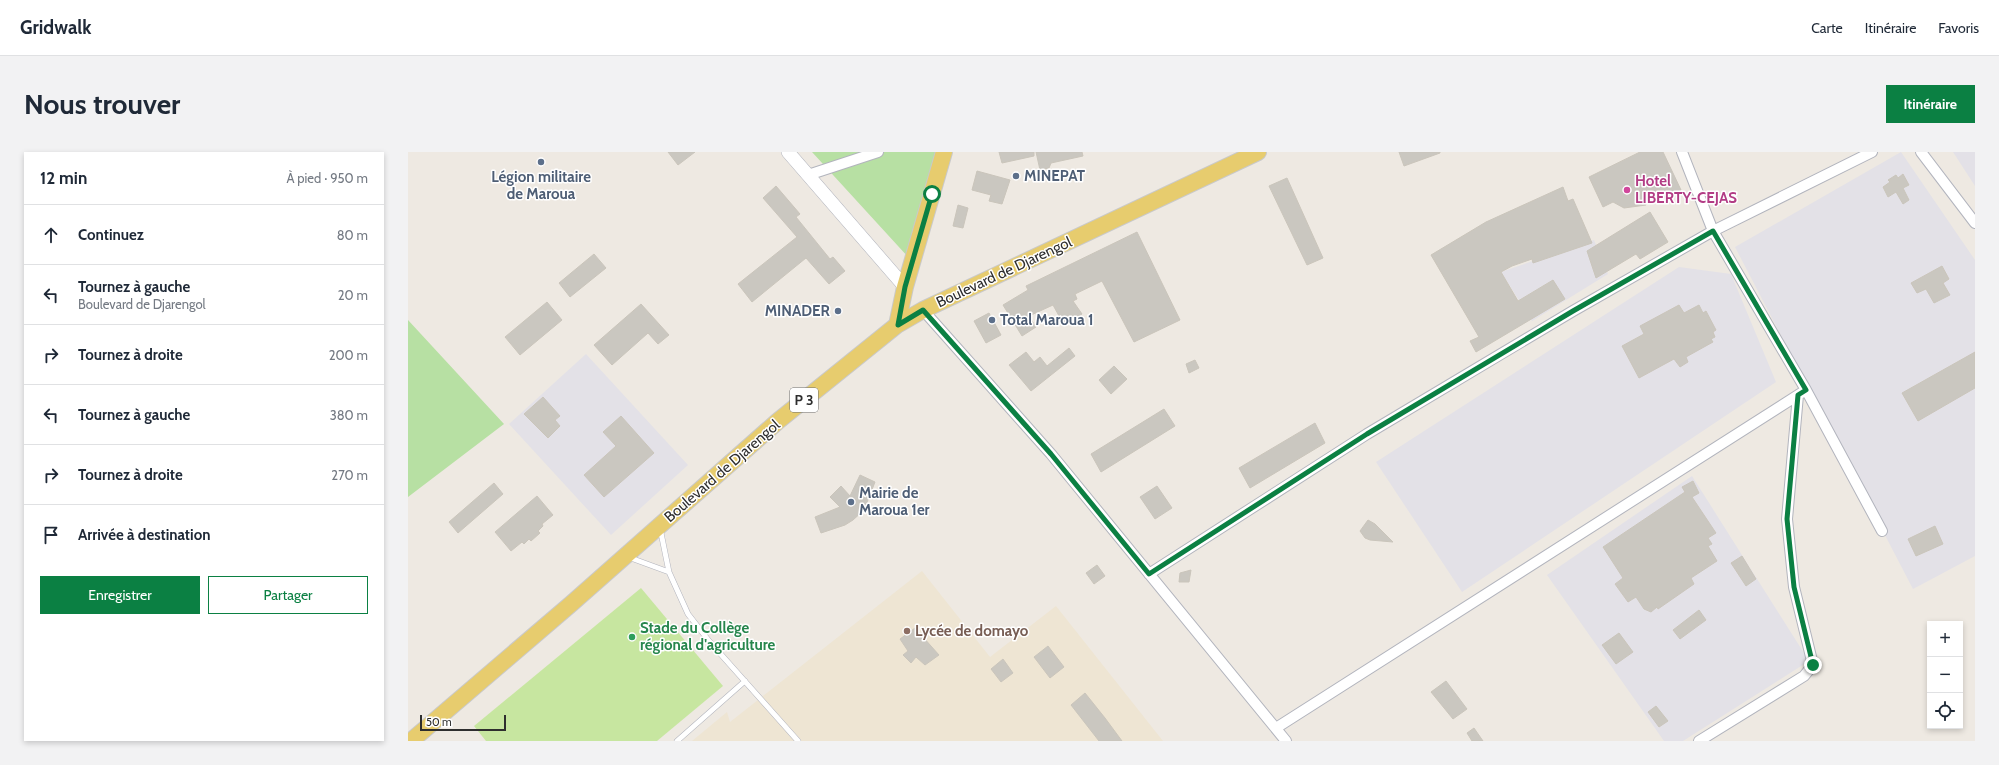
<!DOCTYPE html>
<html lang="fr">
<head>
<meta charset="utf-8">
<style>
	:root { --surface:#fff; --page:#f2f2f3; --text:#1f2937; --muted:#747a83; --line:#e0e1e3; --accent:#0b8043 }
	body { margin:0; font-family:Cabin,sans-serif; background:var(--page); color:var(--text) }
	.controls { position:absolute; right:12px; bottom:12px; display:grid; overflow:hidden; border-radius:0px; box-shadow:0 2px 6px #0003 }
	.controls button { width:36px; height:36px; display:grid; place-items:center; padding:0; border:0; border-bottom:1px solid var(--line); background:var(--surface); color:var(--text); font:20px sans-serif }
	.scale { position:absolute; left:12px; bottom:10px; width:86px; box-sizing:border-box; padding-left:4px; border:2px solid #2e2e2e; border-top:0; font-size:11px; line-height:14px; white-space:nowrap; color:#2e2e2e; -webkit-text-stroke:3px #fff; paint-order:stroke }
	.stop { position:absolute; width:12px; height:12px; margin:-9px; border:3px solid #0b8043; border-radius:50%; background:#fff }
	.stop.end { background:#0b8043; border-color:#fff; box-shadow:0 1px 4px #0008 }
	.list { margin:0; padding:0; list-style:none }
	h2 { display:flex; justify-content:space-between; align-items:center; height:52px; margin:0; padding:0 16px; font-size:17px }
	h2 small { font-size:13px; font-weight:400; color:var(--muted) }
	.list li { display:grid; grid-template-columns:26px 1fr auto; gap:12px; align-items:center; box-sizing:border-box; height:60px; padding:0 16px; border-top:1px solid var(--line) }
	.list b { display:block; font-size:15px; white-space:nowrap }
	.list p { margin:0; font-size:13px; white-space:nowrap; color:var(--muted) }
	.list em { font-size:13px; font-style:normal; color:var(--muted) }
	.actions { display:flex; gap:8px; padding:12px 16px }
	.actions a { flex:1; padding:9px 0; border:1px solid var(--accent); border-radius:0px; text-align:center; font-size:14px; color:var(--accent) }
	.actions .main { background:var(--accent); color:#fff }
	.icon { flex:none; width:22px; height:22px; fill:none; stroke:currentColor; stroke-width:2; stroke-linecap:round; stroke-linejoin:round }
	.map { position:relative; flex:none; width:1567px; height:589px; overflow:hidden; border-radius:0px }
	header { display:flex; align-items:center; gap:24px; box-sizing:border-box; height:56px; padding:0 20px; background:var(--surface); border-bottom:1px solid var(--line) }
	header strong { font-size:19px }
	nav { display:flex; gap:22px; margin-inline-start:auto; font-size:14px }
	.intro { display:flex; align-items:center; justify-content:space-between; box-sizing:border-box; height:96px; padding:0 24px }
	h1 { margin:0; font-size:28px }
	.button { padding:10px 18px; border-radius:0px; background:var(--accent); color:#fff; font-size:14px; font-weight:700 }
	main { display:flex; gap:24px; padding:0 24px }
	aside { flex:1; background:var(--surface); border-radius:0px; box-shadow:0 2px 6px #0003 }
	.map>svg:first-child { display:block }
	.industrial { fill:#e3e1e7 }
	.education { fill:#eee5d3 }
	.green { fill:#b7e0a3 }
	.pitch { fill:#c7e6a0 }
	.building { fill:#cac7c0; stroke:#cac5bb }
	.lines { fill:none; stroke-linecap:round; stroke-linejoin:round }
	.service-casing { stroke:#b2b4bd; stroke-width:6 }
	.minor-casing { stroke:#b2b4bd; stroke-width:12 }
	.tertiary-casing { stroke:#b2b4bd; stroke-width:14 }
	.primary-casing { stroke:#c9c9c9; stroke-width:18 }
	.service { stroke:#fff; stroke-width:5 }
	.minor { stroke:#fff; stroke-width:10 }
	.tertiary { stroke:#fff; stroke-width:13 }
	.primary { stroke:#e7cc6e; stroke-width:16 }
	.route { stroke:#0b8043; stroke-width:5 }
	.service-dot { fill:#5c6f8a; stroke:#fff; stroke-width:1.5 }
	.hotel-dot { fill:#d1479c; stroke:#fff; stroke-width:1.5 }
	.education-dot { fill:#8d6e63; stroke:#fff; stroke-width:1.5 }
	.leisure-dot { fill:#2e9e5b; stroke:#fff; stroke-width:1.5 }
	.labels { text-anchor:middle; stroke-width:3; stroke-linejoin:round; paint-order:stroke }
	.shield { fill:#fff; stroke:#6d6d6d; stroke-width:1 }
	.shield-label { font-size:14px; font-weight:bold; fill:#2e2e2e }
	.service-label { font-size:15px; font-weight:bold; fill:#4e5e75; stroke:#fff; text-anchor:start }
	.hotel-label { font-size:15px; font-weight:bold; fill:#b23c85; stroke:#fff; text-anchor:start }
	.street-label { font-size:15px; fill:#2e2e2e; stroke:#fff }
	.leisure-label { font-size:15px; font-weight:bold; fill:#27864d; stroke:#fff; text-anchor:start }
	.education-label { font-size:15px; font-weight:bold; fill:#785e54; stroke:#fff; text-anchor:start }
</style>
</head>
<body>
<header>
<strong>Gridwalk</strong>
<nav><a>Carte</a><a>Itinéraire</a><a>Favoris</a></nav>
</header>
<div class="intro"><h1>Nous trouver</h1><a class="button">Itinéraire</a></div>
<main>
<aside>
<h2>12 min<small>À pied · 950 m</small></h2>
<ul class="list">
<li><svg class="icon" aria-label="ahead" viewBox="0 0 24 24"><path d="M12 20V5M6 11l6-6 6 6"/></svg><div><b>Continuez</b></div><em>80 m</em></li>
<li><svg class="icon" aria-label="left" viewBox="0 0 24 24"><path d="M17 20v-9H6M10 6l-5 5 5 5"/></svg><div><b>Tournez à gauche</b><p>Boulevard de Djarengol</p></div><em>20 m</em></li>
<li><svg class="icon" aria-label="right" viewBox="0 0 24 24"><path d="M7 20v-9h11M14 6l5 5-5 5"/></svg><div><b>Tournez à droite</b></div><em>200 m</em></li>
<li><svg class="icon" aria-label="left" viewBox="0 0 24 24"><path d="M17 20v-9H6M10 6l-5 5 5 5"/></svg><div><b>Tournez à gauche</b></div><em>380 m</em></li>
<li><svg class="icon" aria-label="right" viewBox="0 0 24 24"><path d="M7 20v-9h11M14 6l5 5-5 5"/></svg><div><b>Tournez à droite</b></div><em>270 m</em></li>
<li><svg class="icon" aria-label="arrive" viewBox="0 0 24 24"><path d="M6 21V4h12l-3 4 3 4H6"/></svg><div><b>Arrivée à destination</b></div></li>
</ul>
<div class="actions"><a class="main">Enregistrer</a><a>Partager</a></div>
</aside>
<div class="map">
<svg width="1567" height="589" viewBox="0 0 1567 589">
	<rect width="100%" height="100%" fill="#eee9e2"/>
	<path class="industrial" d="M 1493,0 L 1567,108 L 1567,404 L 1505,437 L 1327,95 Z
		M 1545,0 L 1567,0 L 1567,34 Z
		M 1186,88 L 1200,122 L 1124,169 L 1093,120 Z
		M 1271,115 L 1323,122 L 1368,230 L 1054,440 L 968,310 Z
		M 178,202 L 280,313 L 203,383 L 101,272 Z
		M 1284,324 L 1401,509 L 1275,589 L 1256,589 L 1139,423 Z"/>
	<path class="education" d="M 514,419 L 582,505 L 648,454 L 755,589 L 284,589 L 319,560 L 322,570 Z"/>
	<path class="green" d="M 404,0 L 529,0 L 501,106 Z
		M 0,168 L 96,272 L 0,345 Z"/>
	<path class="pitch" d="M 233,436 L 315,534 L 249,589 L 78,589 L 66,574 Z"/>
	<path class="building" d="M 260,0 L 287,0 L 270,13 Z
		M 591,0 L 626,0 L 626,4 L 594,11 Z
		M 628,0 L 674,0 L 675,4 L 643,11 L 641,16 L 632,18 Z
		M 991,0 L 1032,0 L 1032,1 L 996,14 Z
		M 1232,0 L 1255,0 L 1273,38 L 1254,47 L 1250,42 L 1235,49 L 1238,53 L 1216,56 L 1205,50 L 1195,55 L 1181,25 Z
		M 569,19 L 602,28 L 594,52 L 581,49 L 583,43 L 564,38 Z
		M 1495,22 L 1501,33 L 1495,36 L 1501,48 L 1495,52 L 1488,40 L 1480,45 L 1475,35 L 1482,30 L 1480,28 L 1488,23 L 1490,26 Z
		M 879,26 L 915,106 L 899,113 L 861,34 Z
		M 368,34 L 392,62 L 388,65 L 422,107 L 425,105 L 437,119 L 421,132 L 398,106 L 344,150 L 330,132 L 389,85 L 355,46 Z
		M 1155,35 L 1160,49 L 1165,47 L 1184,91 L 1125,111 L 1124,107 L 1104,114 L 1093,120 L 1110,149 L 1145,128 L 1157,147 L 1068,200 L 1062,189 L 1071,185 L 1023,103 L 1078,70 Z
		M 550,53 L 560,56 L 555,76 L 545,74 Z
		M 1242,60 L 1260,90 L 1232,107 L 1228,102 L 1188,126 L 1179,99 Z
		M 729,80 L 772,168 L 726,190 L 694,129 L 667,142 L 669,147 L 665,149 L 674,162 L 656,173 L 645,153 L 621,164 L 628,175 L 614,184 L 595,153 L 620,138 L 618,134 Z
		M 186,102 L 198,116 L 162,145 L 151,131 Z
		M 1534,114 L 1541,127 L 1535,131 L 1542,143 L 1526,151 L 1518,137 L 1509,141 L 1503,131 Z
		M 139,150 L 154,168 L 112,203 L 97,185 Z
		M 233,152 L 261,183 L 250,192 L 240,181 L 204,213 L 186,193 Z
		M 1271,153 L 1276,161 L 1291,153 L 1295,161 L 1298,159 L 1308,178 L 1305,180 L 1307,185 L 1303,187 L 1305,190 L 1278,205 L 1280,210 L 1272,215 L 1266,207 L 1231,226 L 1214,194 L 1236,182 L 1232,174 Z
		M 581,161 L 593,183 L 578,191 L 566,169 Z
		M 661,196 L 667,204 L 623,239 L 601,213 L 618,200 L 626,210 L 632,205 L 639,214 Z
		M 1567,200 L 1567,236 L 1510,269 L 1494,241 Z
		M 787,208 L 791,216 L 781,221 L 778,212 Z
		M 706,214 L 719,227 L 703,242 L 691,228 Z
		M 135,245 L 152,264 L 147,268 L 152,274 L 140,286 L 116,262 Z
		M 756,257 L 767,274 L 693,320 L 683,302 Z
		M 213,264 L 246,301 L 196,345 L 176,323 L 208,294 L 195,280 Z
		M 907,271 L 917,291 L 842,336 L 831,316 Z
		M 452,323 L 467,330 L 456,358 L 445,368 L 437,373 L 413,381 L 407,365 L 432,355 L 422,345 L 433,334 L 442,344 Z
		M 1285,329 L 1291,341 L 1284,345 L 1308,381 L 1300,386 L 1304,392 L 1300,394 L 1309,409 L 1283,426 L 1286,432 L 1250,457 L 1249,455 L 1243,460 L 1236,457 L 1228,445 L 1220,450 L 1207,432 L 1215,426 L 1195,395 L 1277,340 L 1274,335 Z
		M 86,331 L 95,342 L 50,381 L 41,370 Z
		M 749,334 L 764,356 L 747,367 L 732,345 Z
		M 129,344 L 145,363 L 134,372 L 135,374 L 130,379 L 132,381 L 123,389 L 121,387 L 116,392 L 114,390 L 103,399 L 87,380 Z
		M 960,368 L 967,372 L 985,390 L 962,388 L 957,386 L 952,379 Z
		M 1527,374 L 1535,392 L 1508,404 L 1500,387 Z
		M 1334,404 L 1348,427 L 1338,434 L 1323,411 Z
		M 689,413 L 697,424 L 686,432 L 678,421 Z
		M 783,418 L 781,430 L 771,430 L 772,421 Z
		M 1291,458 L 1298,468 L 1272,487 L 1265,478 Z
		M 507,476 L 531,503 L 517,513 L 508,505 L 503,511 L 495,503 L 500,499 L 492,487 Z
		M 1211,481 L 1225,500 L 1208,512 L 1194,493 Z
		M 640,494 L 656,515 L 642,526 L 626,505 Z
		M 595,507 L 605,521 L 593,530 L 583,517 Z
		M 1038,529 L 1059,557 L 1045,567 L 1023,540 Z
		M 677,541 L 697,566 L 714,589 L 691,589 L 663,553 Z
		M 1248,554 L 1260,569 L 1251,575 L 1240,560 Z
		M 1066,576 L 1075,589 L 1064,589 L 1059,581 Z"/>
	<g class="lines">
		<g class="service-casing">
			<path id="service" d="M 252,376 L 261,420 L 280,462 L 301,489 L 390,589
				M 220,405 L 261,420
				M 269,589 L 337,529"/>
		</g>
		<g class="minor-casing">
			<path id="minor" d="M 1274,0 L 1305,79 L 1398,238 L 1474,379
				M 1513,0 L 1567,71
				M 400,23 L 470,0
				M 515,158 L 643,302 L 878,589
				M 741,422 L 959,282 L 1165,159 L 1305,79 L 1464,0
				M 868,576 L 1398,238
				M 1291,589 L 1396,524 L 1405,513 L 1386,435 L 1379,367 L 1390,243"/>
		</g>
		<g class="tertiary-casing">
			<path id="tertiary" d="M 380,0 L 497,135"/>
		</g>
		<g class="primary-casing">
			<path id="primary" d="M 489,173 L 497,135 L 536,0
				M 3,589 L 163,452 L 370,269 L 489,173 L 515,158 L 850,0"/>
		</g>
		<use href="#service" class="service"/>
		<use href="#minor" class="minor"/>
		<use href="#tertiary" class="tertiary"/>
		<use href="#primary" class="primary"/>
	</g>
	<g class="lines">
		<path class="route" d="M 524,42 L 497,135 L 490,173 L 515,158 L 643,302 L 741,422 L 959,282 L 1165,159 L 1305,79 L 1398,238 L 1390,243 L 1379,367 L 1386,435 L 1405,513"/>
	</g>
	<g class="service-dot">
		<circle cx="133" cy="10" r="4"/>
		<circle cx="608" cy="24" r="4"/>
		<circle cx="430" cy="159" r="4"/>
		<circle cx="584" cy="168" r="4"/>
		<circle cx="443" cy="350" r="4"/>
	</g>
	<circle class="hotel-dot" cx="1219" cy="38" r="4"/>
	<circle class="education-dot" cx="499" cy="479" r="4"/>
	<circle class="leisure-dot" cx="224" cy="485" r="4"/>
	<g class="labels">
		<rect class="shield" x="382" y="236" width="28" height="24" rx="3"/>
		<g class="shield-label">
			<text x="396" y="253">P 3</text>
		</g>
		<g class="service-label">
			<text x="616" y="29">MINEPAT</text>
			<text x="133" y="30" text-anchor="middle">Légion militaire<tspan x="133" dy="17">de Maroua</tspan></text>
			<text x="422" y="164" text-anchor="end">MINADER</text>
			<text x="592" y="173">Total Maroua 1</text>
			<text x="451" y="346">Mairie de<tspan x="451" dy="17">Maroua 1er</tspan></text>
		</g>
		<g class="hotel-label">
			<text x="1227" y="34">Hotel<tspan x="1227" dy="17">LIBERTY-CEJAS</tspan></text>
		</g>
		<g class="street-label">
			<text transform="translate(596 120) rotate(-25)" y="5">Boulevard de Djarengol</text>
			<text transform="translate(314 319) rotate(-41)" y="5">Boulevard de Djarengol</text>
		</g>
		<g class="leisure-label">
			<text x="232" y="481">Stade du Collège<tspan x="232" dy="17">régional d'agriculture</tspan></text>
		</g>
		<g class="education-label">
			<text x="507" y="484">Lycée de domayo</text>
		</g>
	</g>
</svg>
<div class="controls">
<button>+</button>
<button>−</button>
<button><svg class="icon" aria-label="locate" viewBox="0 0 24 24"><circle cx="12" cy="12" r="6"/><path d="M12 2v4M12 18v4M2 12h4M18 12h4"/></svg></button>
</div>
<div class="scale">50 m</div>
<div class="stop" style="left:524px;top:42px"></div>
<div class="stop end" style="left:1405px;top:513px"></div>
</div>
</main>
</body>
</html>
